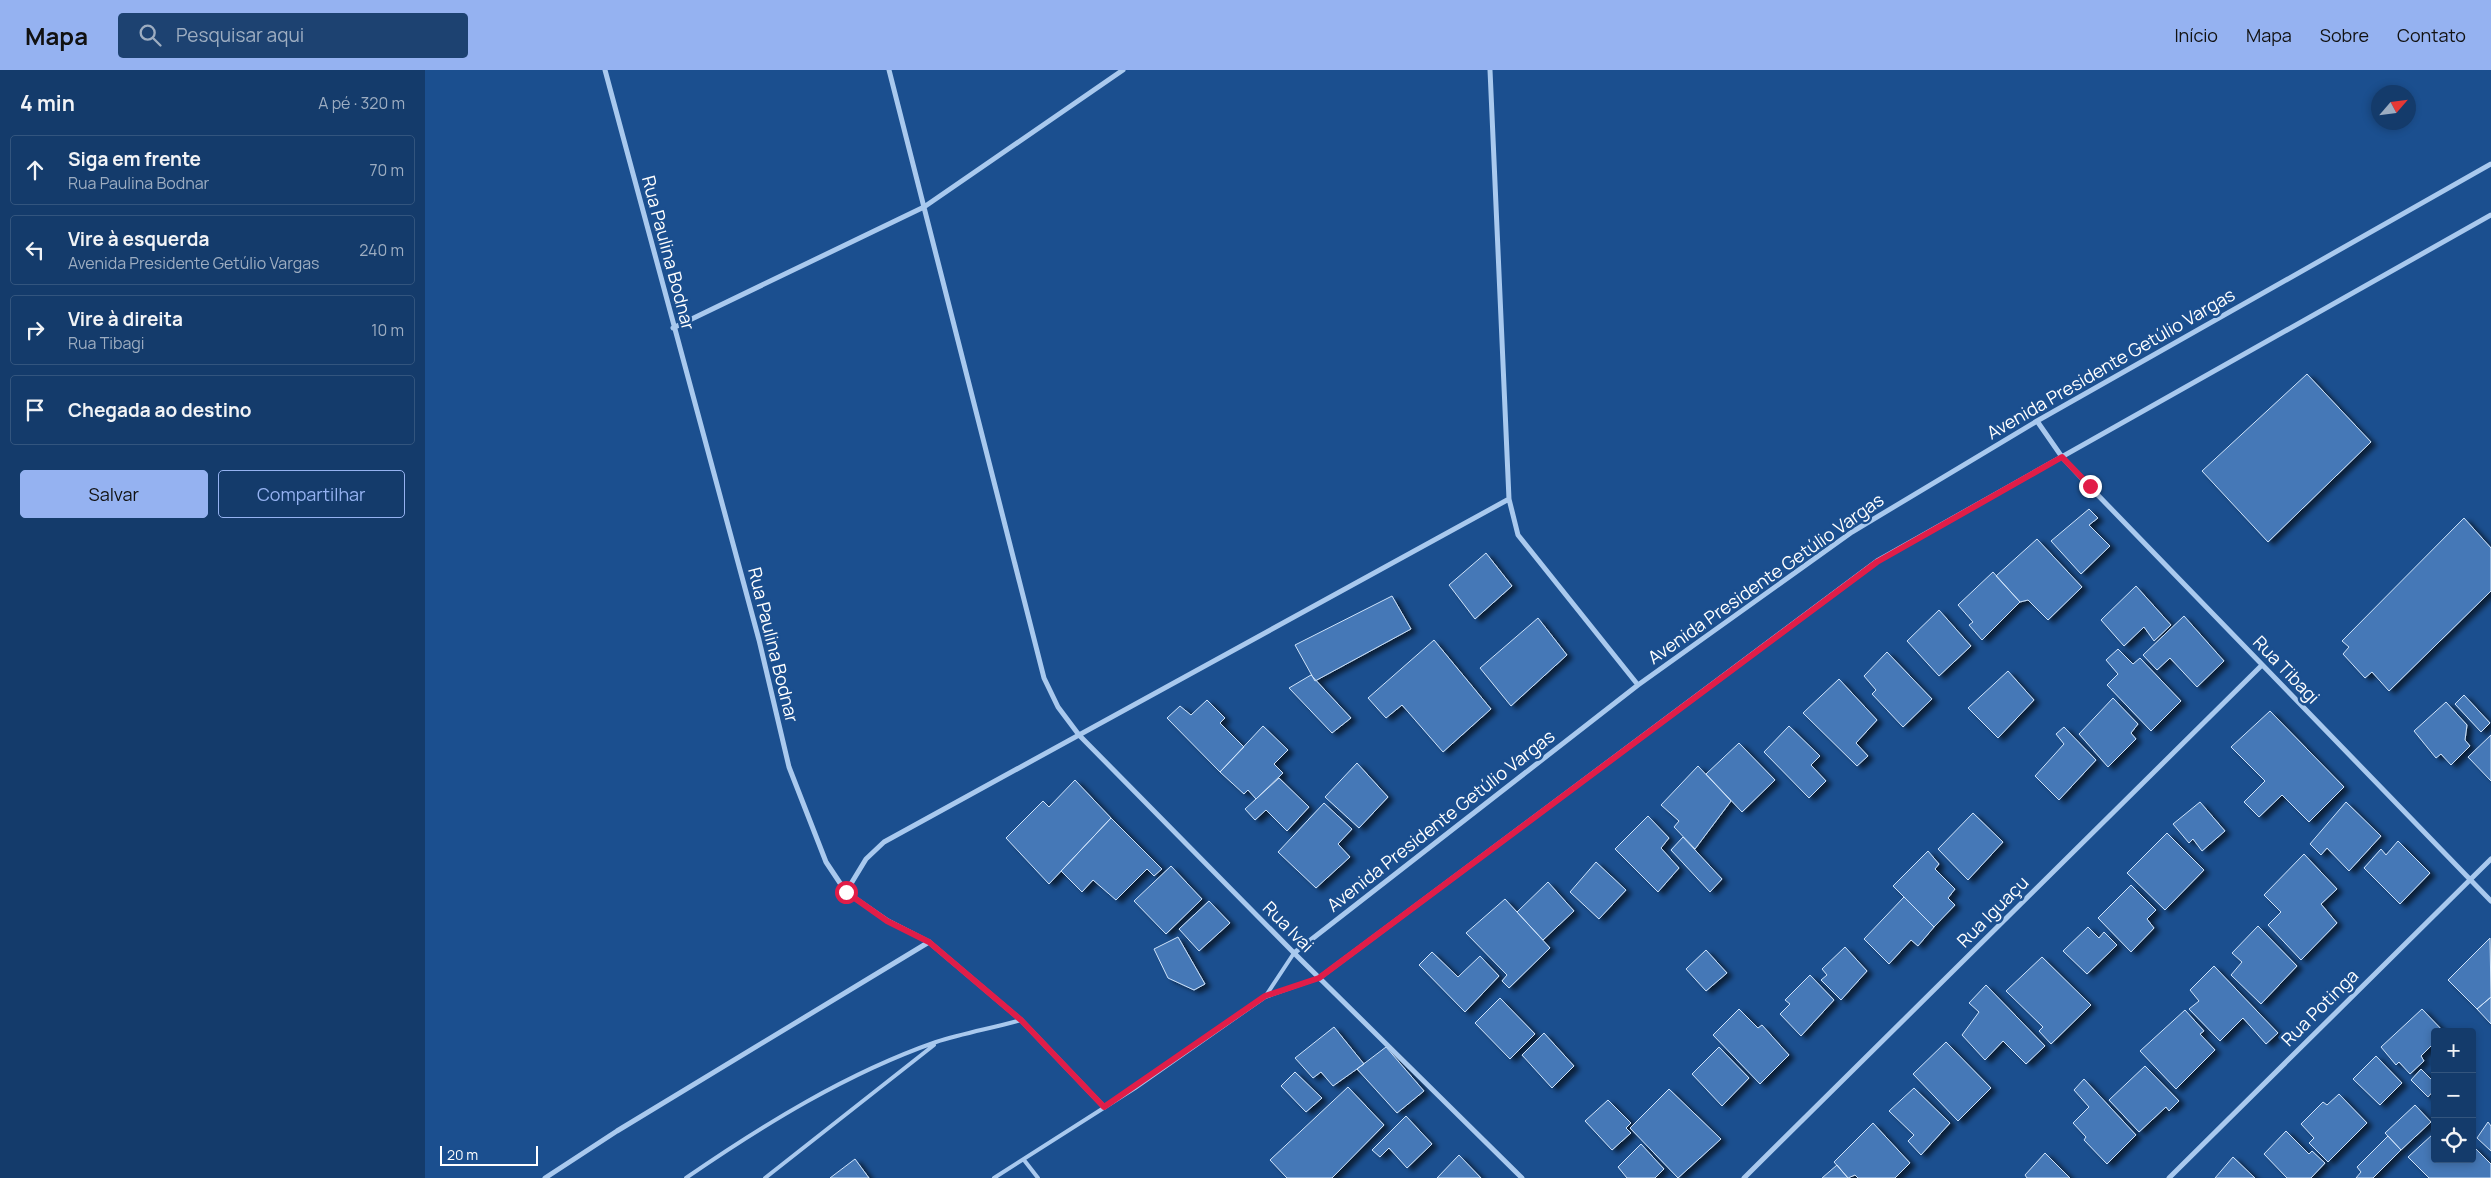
<!DOCTYPE html>
<html lang="pt">
<head>
<meta charset="utf-8">
<style>
	:root { --surface:#143b6b; --page:#1d4271; --text:#f1f3f6; --muted:#9dadc1; --line:#33557e; --accent:#95b2f1 }
	body { margin:0; font-family:Manrope,sans-serif; background:var(--page); color:var(--text) }
	.controls { position:absolute; right:15px; bottom:15px; display:grid; overflow:hidden; border-radius:5px; box-shadow:0 2px 8px #0003 }
	.controls button { width:45px; height:45px; display:grid; place-items:center; padding:0; border:0; border-bottom:1px solid var(--line); background:var(--surface); color:var(--text); font:25px sans-serif }
	.compass { position:absolute; left:1946px; top:15px; width:45px; height:45px; border-radius:50%; background:var(--surface); box-shadow:0 2px 8px #0003; rotate:62deg }
	.scale { position:absolute; left:15px; bottom:12px; width:98px; box-sizing:border-box; padding-left:5px; border:2px solid #fff; border-top:0; font-size:14px; line-height:18px; white-space:nowrap; color:#fff; -webkit-text-stroke:4px #1b4f8f; paint-order:stroke }
	.stop { position:absolute; width:15px; height:15px; margin:-11px; border:4px solid #e11d48; border-radius:50%; background:#fff }
	.stop.end { background:#e11d48; border-color:#fff; box-shadow:0 1px 5px #0008 }
	.list { margin:0; padding:0; list-style:none }
	h2 { display:flex; justify-content:space-between; align-items:center; height:65px; margin:0; padding:0 20px; font-size:21px }
	h2 small { font-size:16px; font-weight:400; color:var(--muted) }
	.list li { display:grid; grid-template-columns:32px 1fr auto; gap:15px; align-items:center; box-sizing:border-box; height:70px; margin:0 10px 10px; padding:0 10px; border:1px solid var(--line); border-radius:5px }
	.list b { display:block; font-size:19px; white-space:nowrap }
	.list p { margin:0; font-size:16px; white-space:nowrap; color:var(--muted) }
	.list em { font-size:16px; font-style:normal; color:var(--muted) }
	.actions { display:flex; gap:10px; padding:15px 20px }
	.actions a { flex:1; padding:11px 0; border:1px solid var(--accent); border-radius:5px; text-align:center; font-size:18px; color:var(--accent) }
	.actions .main { background:var(--accent); color:#111 }
	.icon { flex:none; width:28px; height:28px; fill:none; stroke:currentColor; stroke-width:2; stroke-linecap:round; stroke-linejoin:round }
	.map { position:relative; flex:none; width:2066px; height:1108px; overflow:hidden }
	header { display:flex; align-items:center; gap:30px; box-sizing:border-box; height:70px; padding:0 25px; background:var(--accent); color:#111 }
	header strong { font-size:24px }
	nav { display:flex; gap:28px; margin-inline-start:auto; font-size:18px }
	.search { width:350px; height:45px; background:var(--page); display:flex; align-items:center; gap:12px; box-sizing:border-box; padding:0 18px; border-radius:5px; color:var(--muted); font-size:19px }
	main { display:flex }
	aside { flex:1; background:var(--surface) }
	.map>svg:first-child { display:block }
	.building { fill:#4478b7; stroke:#cfe3fa; filter:url(#shadow) }
	.lines { fill:none; stroke-linecap:round; stroke-linejoin:round }
	.lane { stroke:#a9c9ee; stroke-width:4 }
	.street { stroke:#a9c9ee; stroke-width:5 }
	.route { stroke:#e11d48; stroke-width:6 }
	.labels { text-anchor:middle; stroke-width:5; stroke-linejoin:round; paint-order:stroke }
	.street-label { font-size:18px; fill:#fff; stroke:#1b4f8f }
</style>
</head>
<body>
<header>
<strong>Mapa</strong>
<div class="search"><svg class="icon" aria-label="search" viewBox="0 0 24 24"><circle cx="10" cy="10" r="6"/><path d="M15 15l6 6"/></svg>Pesquisar aqui</div>
<nav><a>Início</a><a>Mapa</a><a>Sobre</a><a>Contato</a></nav>
</header>
<main>
<aside>
<h2>4 min<small>A pé · 320 m</small></h2>
<ul class="list">
<li><svg class="icon" aria-label="ahead" viewBox="0 0 24 24"><path d="M12 20V5M6 11l6-6 6 6"/></svg><div><b>Siga em frente</b><p>Rua Paulina Bodnar</p></div><em>70 m</em></li>
<li><svg class="icon" aria-label="left" viewBox="0 0 24 24"><path d="M17 20v-9H6M10 6l-5 5 5 5"/></svg><div><b>Vire à esquerda</b><p>Avenida Presidente Getúlio Vargas</p></div><em>240 m</em></li>
<li><svg class="icon" aria-label="right" viewBox="0 0 24 24"><path d="M7 20v-9h11M14 6l5 5-5 5"/></svg><div><b>Vire à direita</b><p>Rua Tibagi</p></div><em>10 m</em></li>
<li><svg class="icon" aria-label="arrive" viewBox="0 0 24 24"><path d="M6 21V4h12l-3 4 3 4H6"/></svg><div><b>Chegada ao destino</b></div></li>
</ul>
<div class="actions"><a class="main">Salvar</a><a>Compartilhar</a></div>
</aside>
<div class="map">
<svg width="2066" height="1108" viewBox="0 0 2066 1108">
	<defs>
		<filter id="shadow"><feDropShadow dx="5.5" dy="3" stdDeviation="2.5" flood-color="#0009"/></filter>
	</defs>
	<rect width="100%" height="100%" fill="#1b4f8f"/>
	<path class="building" d="M 1882,304 L 1946,372 L 1843,472 L 1777,401 Z
		M 1664,439 L 1673,448 L 1664,455 L 1685,476 L 1656,504 L 1626,471 Z
		M 2039,448 L 2066,478 L 2066,521 L 1964,621 L 1947,602 L 1940,608 L 1918,584 L 1924,577 L 1917,571 Z
		M 1612,469 L 1657,517 L 1623,550 L 1603,530 L 1595,532 L 1571,506 Z
		M 1061,483 L 1087,516 L 1050,549 L 1024,515 Z
		M 1568,502 L 1595,532 L 1557,570 L 1544,555 L 1548,552 L 1533,535 Z
		M 1711,516 L 1746,555 L 1729,571 L 1719,557 L 1699,576 L 1676,550 Z
		M 967,526 L 986,559 L 890,611 L 870,575 Z
		M 1514,540 L 1546,576 L 1514,606 L 1482,571 Z
		M 1759,546 L 1799,591 L 1772,617 L 1745,588 L 1732,600 L 1718,585 Z
		M 1113,548 L 1142,585 L 1086,636 L 1055,598 Z
		M 1009,570 L 1066,639 L 1018,682 L 977,635 L 961,648 L 943,628 Z
		M 1693,579 L 1708,594 L 1715,588 L 1756,631 L 1726,661 L 1682,615 L 1693,604 L 1681,590 Z
		M 1462,582 L 1507,629 L 1478,657 L 1447,624 L 1451,620 L 1439,606 Z
		M 1583,601 L 1609,630 L 1573,668 L 1543,638 Z
		M 886,605 L 926,648 L 907,663 L 864,618 Z
		M 1414,609 L 1452,650 L 1431,673 L 1443,686 L 1432,696 L 1378,643 Z
		M 2039,625 L 2065,653 L 2056,662 L 2030,634 Z
		M 1688,628 L 1713,654 L 1706,663 L 1711,669 L 1683,697 L 1654,664 Z
		M 782,630 L 800,648 L 795,653 L 819,677 L 795,702 L 742,648 L 755,636 L 766,645 Z
		M 2021,632 L 2042,655 L 2040,670 L 2045,676 L 2026,695 L 2016,684 L 2011,688 L 1989,661 Z
		M 1845,641 L 1919,717 L 1884,752 L 1857,725 L 1834,747 L 1819,732 L 1840,711 L 1806,677 Z
		M 838,656 L 863,680 L 849,694 L 858,703 L 831,729 L 823,720 L 819,724 L 795,702 Z
		M 1364,656 L 1395,686 L 1386,695 L 1401,711 L 1384,728 L 1339,682 Z
		M 1639,657 L 1671,690 L 1634,730 L 1610,706 L 1639,674 L 1631,664 Z
		M 2066,665 L 2066,711 L 2043,687 Z
		M 1314,673 L 1350,710 L 1317,742 L 1281,704 Z
		M 932,693 L 963,727 L 934,758 L 900,727 Z
		M 1273,696 L 1306,731 L 1270,779 L 1249,757 L 1254,751 L 1236,735 Z
		M 854,708 L 884,737 L 862,761 L 841,740 L 830,750 L 820,739 Z
		M 650,710 L 686,748 L 624,814 L 581,768 L 618,731 L 624,737 Z
		M 1775,732 L 1800,761 L 1777,781 L 1768,769 L 1764,773 L 1748,754 Z
		M 1921,732 L 1956,766 L 1924,801 L 1902,778 L 1896,785 L 1885,774 Z
		M 899,733 L 927,759 L 913,774 L 925,787 L 891,818 L 853,782 Z
		M 1548,743 L 1578,772 L 1543,810 L 1513,779 Z
		M 1223,746 L 1244,768 L 1236,778 L 1254,798 L 1233,822 L 1190,779 Z
		M 686,748 L 737,799 L 729,806 L 722,799 L 691,830 L 668,810 L 657,822 L 636,801 Z
		M 1742,763 L 1779,800 L 1740,840 L 1702,803 Z
		M 1258,767 L 1297,809 L 1285,822 L 1246,780 Z
		M 1973,771 L 2005,803 L 1975,834 L 1939,798 L 1956,779 L 1961,785 Z
		M 1503,781 L 1514,794 L 1510,799 L 1530,819 L 1523,828 L 1530,835 L 1509,857 L 1468,816 Z
		M 1879,784 L 1912,819 L 1896,834 L 1912,853 L 1876,890 L 1843,855 L 1856,842 L 1839,825 Z
		M 1171,792 L 1201,820 L 1174,849 L 1145,822 Z
		M 746,796 L 777,829 L 741,864 L 709,831 Z
		M 1123,812 L 1149,841 L 1118,870 L 1092,842 Z
		M 1706,815 L 1731,840 L 1722,849 L 1729,858 L 1706,882 L 1673,848 Z
		M 1479,827 L 1509,857 L 1493,876 L 1486,870 L 1464,894 L 1439,869 Z
		M 1080,829 L 1125,878 L 1084,918 L 1077,911 L 1082,905 L 1041,863 Z
		M 784,831 L 805,853 L 774,881 L 754,859 Z
		M 1833,856 L 1872,896 L 1836,934 L 1806,905 L 1817,892 L 1807,883 Z
		M 1663,857 L 1674,868 L 1679,862 L 1692,875 L 1662,904 L 1638,881 Z
		M 753,867 L 780,914 L 769,920 L 743,908 L 729,879 Z
		M 2065,868 L 2066,927 L 2052,939 L 2023,910 Z
		M 1420,877 L 1442,901 L 1416,930 L 1396,910 L 1402,905 L 1397,899 Z
		M 1281,880 L 1302,903 L 1281,921 L 1261,899 Z
		M 1007,882 L 1033,907 L 1055,886 L 1074,906 L 1040,942 L 994,895 Z
		M 1617,887 L 1666,935 L 1626,974 L 1614,961 L 1618,957 L 1581,921 Z
		M 1789,896 L 1853,963 L 1841,974 L 1818,948 L 1795,971 L 1764,939 L 1774,931 L 1765,920 Z
		M 1385,905 L 1409,930 L 1376,966 L 1355,944 L 1365,934 L 1360,930 Z
		M 1561,915 L 1620,976 L 1601,994 L 1578,971 L 1560,990 L 1537,965 L 1554,942 L 1544,933 Z
		M 2066,927 L 2066,954 L 2052,939 Z
		M 1075,928 L 1110,964 L 1085,989 L 1050,953 Z
		M 1314,939 L 1333,958 L 1337,955 L 1364,985 L 1335,1014 L 1288,965 Z
		M 1997,939 L 2019,962 L 2010,962 L 2010,972 L 1996,986 L 1999,991 L 1985,1004 L 1974,992 L 1971,995 L 1956,977 Z
		M 1760,940 L 1779,961 L 1775,964 L 1790,980 L 1751,1019 L 1715,981 Z
		M 909,957 L 939,994 L 908,1016 L 896,1002 L 888,1008 L 870,988 Z
		M 1119,963 L 1149,996 L 1127,1018 L 1097,985 Z
		M 1521,972 L 1566,1018 L 1533,1051 L 1488,1004 Z
		M 961,977 L 999,1021 L 972,1043 L 932,999 Z
		M 1294,977 L 1324,1008 L 1297,1036 L 1267,1004 Z
		M 1951,986 L 1977,1013 L 1955,1035 L 1928,1009 Z
		M 1720,996 L 1754,1031 L 1744,1041 L 1741,1037 L 1714,1062 L 1684,1030 Z
		M 1996,999 L 2010,1013 L 2010,1019 L 2003,1027 L 1986,1010 Z
		M 870,1002 L 897,1028 L 881,1042 L 856,1016 Z
		M 1659,1009 L 1711,1065 L 1682,1094 L 1659,1070 L 1661,1067 L 1648,1053 L 1664,1037 L 1649,1020 Z
		M 923,1017 L 959,1055 L 907,1108 L 862,1108 L 845,1090 Z
		M 1489,1018 L 1525,1053 L 1496,1085 L 1483,1071 L 1489,1065 L 1464,1041 Z
		M 1244,1019 L 1296,1069 L 1253,1108 L 1205,1058 Z
		M 1914,1024 L 1942,1053 L 1903,1092 L 1884,1073 L 1889,1068 L 1876,1054 L 1898,1032 L 1902,1035 Z
		M 1183,1030 L 1206,1053 L 1201,1058 L 1206,1063 L 1187,1080 L 1160,1051 Z
		M 1990,1035 L 2006,1052 L 1976,1080 L 1960,1063 Z
		M 981,1046 L 1007,1074 L 982,1098 L 964,1078 L 955,1087 L 947,1080 Z
		M 2063,1052 L 2066,1056 L 2066,1081 L 2052,1068 Z
		M 1448,1053 L 1485,1093 L 1470,1108 L 1433,1108 L 1430,1105 L 1423,1108 L 1409,1092 Z
		M 1861,1061 L 1884,1084 L 1887,1081 L 1900,1093 L 1886,1108 L 1862,1108 L 1839,1084 Z
		M 2007,1065 L 2010,1068 L 2010,1089 L 2047,1089 L 2047,1075 L 2066,1094 L 2066,1108 L 2004,1108 L 1983,1087 Z
		M 1963,1066 L 1976,1080 L 1948,1108 L 1931,1108 L 1936,1102 L 1932,1097 Z
		M 1216,1074 L 1239,1099 L 1230,1108 L 1202,1108 L 1193,1097 Z
		M 1620,1083 L 1645,1108 L 1602,1108 L 1600,1105 Z
		M 1034,1085 L 1056,1108 L 1012,1108 Z
		M 1808,1087 L 1830,1108 L 1790,1108 Z
		M 430,1089 L 444,1108 L 405,1108 Z
		M 1412,1095 L 1423,1108 L 1397,1108 Z"/>
	<g class="lines">
		<path class="lane" d="M 840,927 L 869,883
			M 599,1090 L 613,1108
			M 261,1108 C 338,1055 422,1003 511,972 C 539,963 568,958 596,950
			M 340,1108 L 509,975
			M 569,1108 L 710,1018 L 840,927 L 894,908"/>
		<path class="street" d="M 180,0 L 334,570 L 364,697 L 401,792 L 421,822 L 463,851 L 504,872 L 596,950 L 679,1037
			M 464,0 L 619,608 L 633,637 L 654,665 L 869,883 L 1097,1108
			M 1065,0 L 1084,429 L 1093,465 L 1213,615
			M 248,258 L 499,137 L 698,0
			M 1612,351 L 1637,387 L 1665,417 L 2066,831
			M 421,822 L 441,789 L 459,772 L 1084,429
			M 869,883 L 1213,615 L 1427,462 L 1612,351 L 2066,94
			M 894,908 L 1452,491 L 2066,145
			M 120,1108 L 192,1061 L 504,872
			M 1319,1108 L 1837,595
			M 1744,1108 L 2066,789"/>
	</g>
	<g class="lines">
		<path class="route" d="M 421,822 L 462,851 L 504,872 L 596,950 L 679,1037 L 840,926 L 894,908 L 1452,492 L 1637,387 L 1665,416"/>
	</g>
	<g class="labels">
		<g class="street-label">
			<text transform="translate(243 183) rotate(75)" y="6">Rua Paulina Bodnar</text>
			<text transform="translate(1686 294) rotate(-30)" y="6">Avenida Presidente Getúlio Vargas</text>
			<text transform="translate(1341 509) rotate(-35)" y="6">Avenida Presidente Getúlio Vargas</text>
			<text transform="translate(348 575) rotate(76)" y="6">Rua Paulina Bodnar</text>
			<text transform="translate(1861 600) rotate(46)" y="6">Rua Tibagi</text>
			<text transform="translate(1016 751) rotate(-38)" y="6">Avenida Presidente Getúlio Vargas</text>
			<text transform="translate(1568 842) rotate(-45)" y="6">Rua Iguaçu</text>
			<text transform="translate(863 857) rotate(45)" y="6">Rua Ivai</text>
			<text transform="translate(1895 938) rotate(-45)" y="6">Rua Potinga</text>
		</g>
	</g>
</svg>
<div class="controls">
<button>+</button>
<button>−</button>
<button><svg class="icon" aria-label="locate" viewBox="0 0 24 24"><circle cx="12" cy="12" r="6"/><path d="M12 2v4M12 18v4M2 12h4M18 12h4"/></svg></button>
</div>
<svg class="compass" viewBox="-18 -18 36 36"><path d="M0-13l5 13h-10z" fill="#e53935"/><path d="M0 13l5-13h-10z" fill="#9dadc1"/></svg>
<div class="scale">20 m</div>
<div class="stop" style="left:421px;top:822px"></div>
<div class="stop end" style="left:1665px;top:416px"></div>
</div>
</main>
</body>
</html>
